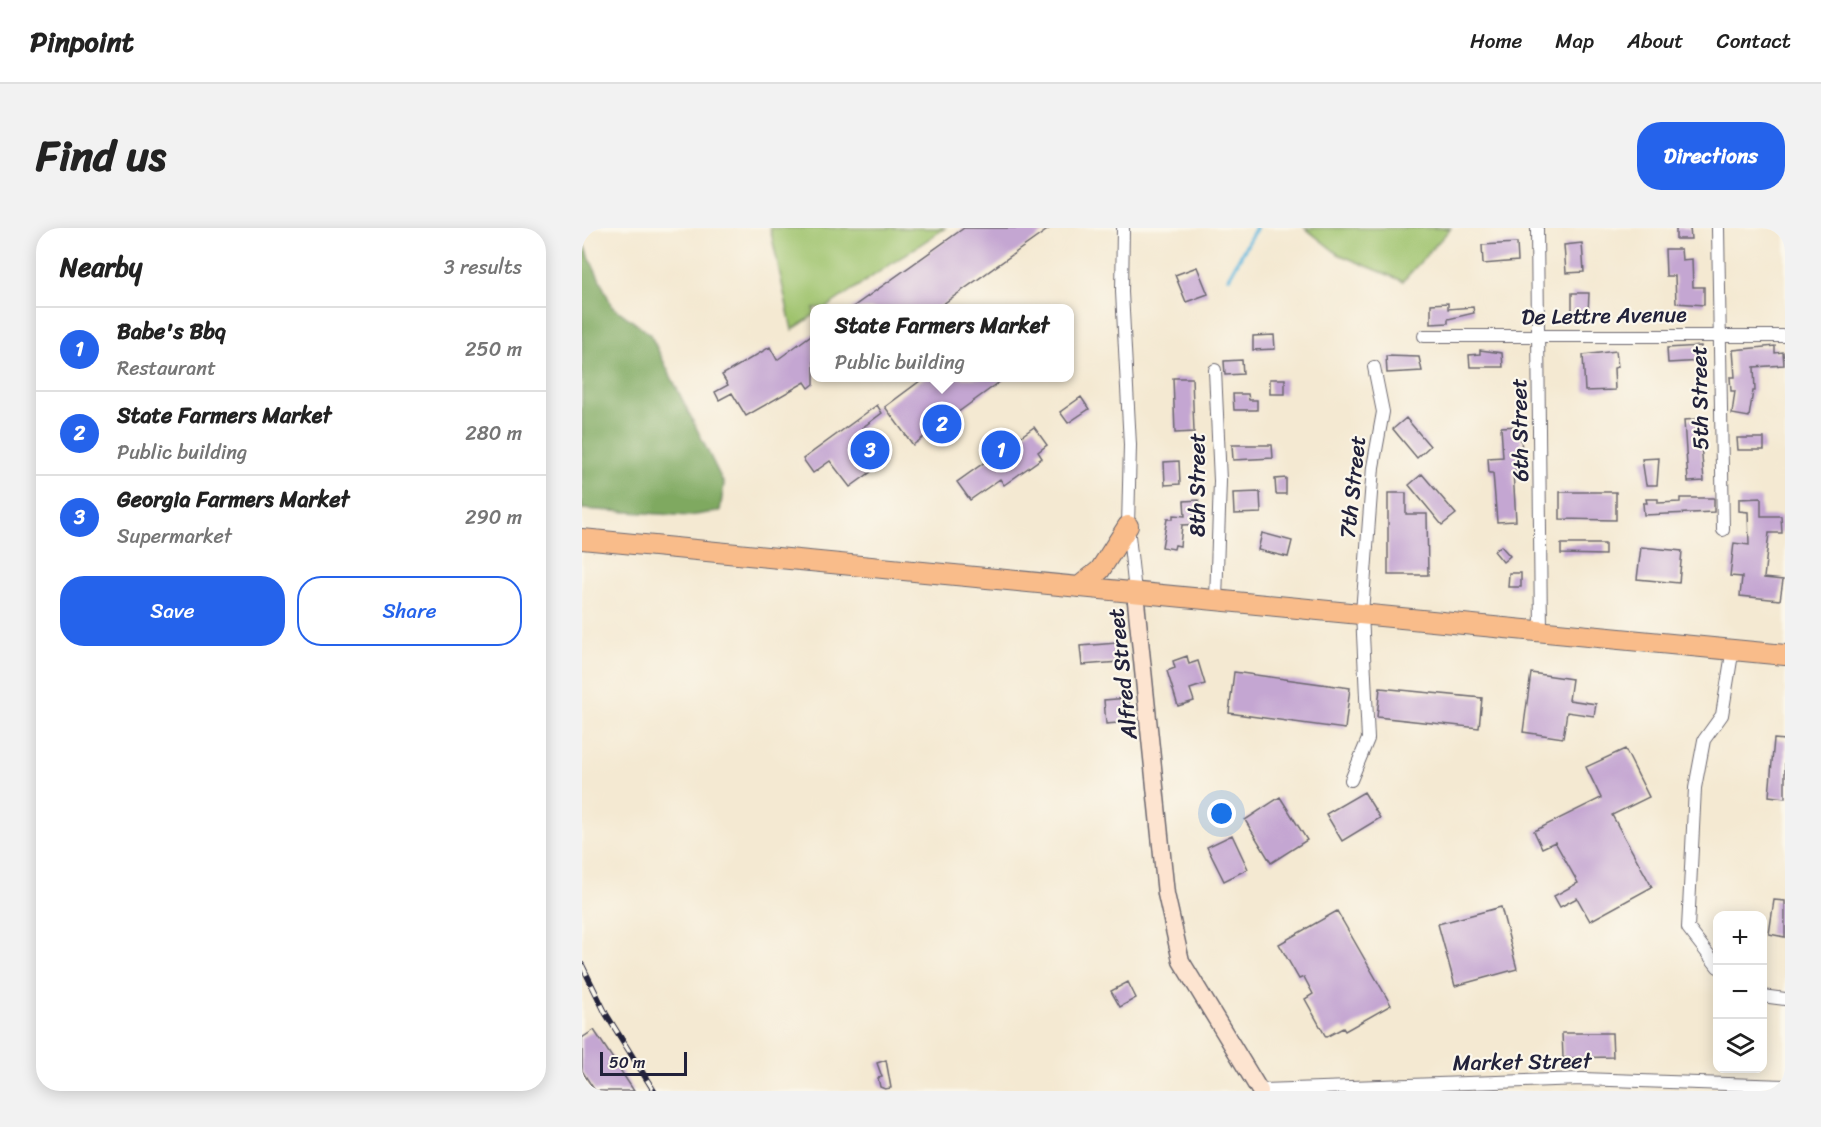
<!DOCTYPE html>
<html lang="en">
<head>
<meta charset="utf-8">
<style>
	:root { --surface:#fff; --page:#f2f2f2; --text:#222; --muted:#767676; --line:#e0e0e0; --accent:#2563eb }
	body { margin:0; font-family:Sriracha,sans-serif; background:var(--page); color:var(--text) }
	.controls { position:absolute; right:18px; bottom:18px; display:grid; overflow:hidden; border-radius:12px; box-shadow:0 3px 15px #0003 }
	.controls button { width:54px; height:54px; display:grid; place-items:center; padding:0; border:0; border-bottom:2px solid var(--line); background:var(--surface); color:var(--text); font:30px sans-serif }
	.scale { position:absolute; left:18px; bottom:15px; width:87px; box-sizing:border-box; padding-left:6px; border:3px solid #22223b; border-top:0; font-size:16px; line-height:21px; white-space:nowrap; color:#22223b; -webkit-text-stroke:4px #fbf7ec; paint-order:stroke }
	.you { position:absolute; left:640px; top:586px; width:21px; height:21px; margin:-15px; border:4px solid #fff; border-radius:50%; background:#1a73e8; box-shadow:0 0 0 9px #1a73e833 }
	.badge { display:grid; place-items:center; width:39px; height:39px; border-radius:50%; background:var(--accent); color:#fff; font-size:20px; font-weight:700 }
	.pin { position:absolute; translate:-50% -50%; border:3px solid #fff; box-shadow:0 2px 6px #0006 }
	.popup { position:absolute; left:228px; top:76px; width:264px; height:78px; box-sizing:border-box; display:grid; place-content:center; border-radius:12px; background:var(--surface); filter:drop-shadow(0 2px 4px #0005); font-size:20px; white-space:nowrap; color:var(--muted) }
	.popup b { font-size:22px; color:var(--text) }
	.popup::after { content:''; position:absolute; left:50%; top:100%; margin-left:-12px; border:12px solid transparent; border-top-color:var(--surface) }
	.list { margin:0; padding:0; list-style:none }
	h2 { display:flex; justify-content:space-between; align-items:center; height:78px; margin:0; padding:0 24px; font-size:26px }
	h2 small { font-size:20px; font-weight:400; color:var(--muted) }
	.list li { display:grid; grid-template-columns:39px 1fr auto; gap:18px; align-items:center; box-sizing:border-box; height:84px; padding:0 24px; border-top:2px solid var(--line) }
	.list b { display:block; font-size:22px; white-space:nowrap }
	.list p { margin:0; font-size:20px; white-space:nowrap; color:var(--muted) }
	.list em { font-size:20px; font-style:normal; color:var(--muted) }
	.actions { display:flex; gap:12px; padding:18px 24px }
	.actions a { flex:1; padding:14px 0; border:2px solid var(--accent); border-radius:24px; text-align:center; font-size:21px; color:var(--accent) }
	.actions .main { background:var(--accent); color:#fff }
	.icon { flex:none; width:33px; height:33px; fill:none; stroke:currentColor; stroke-width:2; stroke-linecap:round; stroke-linejoin:round }
	.map { position:relative; flex:none; width:1203px; height:863px; overflow:hidden; border-radius:24px }
	header { display:flex; align-items:center; gap:36px; box-sizing:border-box; height:84px; padding:0 30px; background:var(--surface); border-bottom:2px solid var(--line) }
	header strong { font-size:28px }
	nav { display:flex; gap:33px; margin-inline-start:auto; font-size:21px }
	.intro { display:flex; align-items:center; justify-content:space-between; box-sizing:border-box; height:144px; padding:0 36px }
	h1 { margin:0; font-size:42px }
	.button { padding:15px 27px; border-radius:24px; background:var(--accent); color:#fff; font-size:21px; font-weight:700 }
	main { display:flex; gap:36px; padding:0 36px }
	aside { flex:1; background:var(--surface); border-radius:24px; box-shadow:0 3px 15px #0003 }
	.map>svg:first-child { display:block }
	.green { fill:#9fc36d; stroke:#607254; stroke-width:1.5 }
	.forest { fill:#7fa960; stroke:#50664e; stroke-width:1.5 }
	.lines { fill:none; stroke-linecap:round; stroke-linejoin:round }
	.stream { stroke:#5fb6dc; stroke-width:4 }
	.building { fill:#c4a6d2 }
	.minor-casing { stroke:#6c6870; stroke-width:14 }
	.secondary-casing { stroke:#6c6870; stroke-width:19 }
	.primary-casing { stroke:#6c6870; stroke-width:22 }
	.minor { stroke:#fff; stroke-width:12 }
	.secondary { stroke:#fde4d0; stroke-width:16 }
	.primary { stroke:#f9bc8a; stroke-width:20 }
	.rail-casing { stroke:#22223b; stroke-width:6 }
	.rail { stroke:#fbf7ec; stroke-width:4; stroke-dasharray:11; stroke-linecap:butt }
	.labels { text-anchor:middle; stroke-width:4.5; stroke-linejoin:round; paint-order:stroke }
	.street-label { font-size:22px; fill:#22223b; stroke:#fbf7ec }
</style>
</head>
<body>
<header>
<strong>Pinpoint</strong>
<nav><a>Home</a><a>Map</a><a>About</a><a>Contact</a></nav>
</header>
<div class="intro"><h1>Find us</h1><a class="button">Directions</a></div>
<main>
<aside>
<h2>Nearby<small>3 results</small></h2>
<ul class="list">
<li><span class="badge">1</span><div><b>Babe's Bbq</b><p>Restaurant</p></div><em>250 m</em></li>
<li><span class="badge">2</span><div><b>State Farmers Market</b><p>Public building</p></div><em>280 m</em></li>
<li><span class="badge">3</span><div><b>Georgia Farmers Market</b><p>Supermarket</p></div><em>290 m</em></li>
</ul>
<div class="actions"><a class="main">Save</a><a>Share</a></div>
</aside>
<div class="map">
<svg width="1203" height="863" viewBox="0 0 1203 863">
	<rect width="100%" height="100%" fill="#fbf7ec"/>
	<filter id="ink" filterUnits="userSpaceOnUse"><feTurbulence type="fractalNoise" baseFrequency=".0167" numOctaves="2"/><feDisplacementMap in="SourceGraphic" scale="12" xChannelSelector="R" yChannelSelector="G"/><feConvolveMatrix kernelMatrix="1 2 1 2 8 2 1 2 1" color-interpolation-filters="sRGB"/></filter>
	<filter id="wash" filterUnits="userSpaceOnUse"><feTurbulence type="fractalNoise" baseFrequency=".008" numOctaves="4" result="noise"/><feDisplacementMap in="SourceGraphic" scale="24" xChannelSelector="R" yChannelSelector="G"/><feGaussianBlur stdDeviation="1.35" result="paint"/><feColorMatrix in="noise" values="0 0 0 0 0 0 0 0 0 0 0 0 0 0 0 0 0 1.4 0 .05"/><feComposite in="paint" operator="in"/></filter>
	<g filter="url(#wash)">
		<rect width="100%" height="100%" fill="#f4e9d2"/>
		<path class="green" d="M 188,0 L 363,0 L 243,80 L 232,80 L 232,87 L 210,102 Z
			M 723,0 L 869,0 L 821,53 L 756,26 Z"/>
		<path class="forest" d="M 0,13 L 30,78 L 68,106 L 142,256 L 138,283 L 108,288 L 0,281 Z"/>
		<g class="lines">
			<path class="stream" d="M 647,49 L 674,0"/>
		</g>
		<g id="blocks">
			<path class="building" d="M 382,0 L 468,0 L 354,81 L 268,81 Z
				M 1094,0 L 1108,0 L 1109,11 L 1094,11 Z
				M 935,15 L 936,33 L 901,36 L 900,17 Z
				M 1000,15 L 1002,44 L 984,45 L 982,17 Z
				M 1083,21 L 1099,21 L 1100,32 L 1110,31 L 1111,59 L 1122,59 L 1122,77 L 1094,75 L 1093,48 L 1084,48 Z
				M 615,39 L 626,66 L 604,74 L 593,47 Z
				M 990,65 L 1007,65 L 1006,86 L 990,85 Z
				M 866,75 L 866,81 L 891,79 L 892,85 L 866,91 L 866,95 L 849,96 L 849,76 Z
				M 232,105 L 232,156 L 227,160 L 223,154 L 164,188 L 150,165 L 137,172 L 133,164 L 146,157 L 140,147 L 188,119 L 195,132 Z
				M 692,107 L 693,121 L 671,122 L 671,108 Z
				M 1119,118 L 1120,133 L 1086,135 L 1085,120 Z
				M 1193,118 L 1193,125 L 1201,124 L 1202,137 L 1172,139 L 1173,163 L 1171,163 L 1167,189 L 1150,186 L 1153,163 L 1149,163 L 1148,149 L 1153,149 L 1151,122 Z
				M 898,122 L 920,125 L 921,139 L 888,139 L 887,127 L 898,126 Z
				M 1034,123 L 1036,139 L 1032,140 L 1033,162 L 1003,163 L 1001,127 Z
				M 804,128 L 837,129 L 840,143 L 805,145 Z
				M 660,132 L 661,146 L 643,147 L 642,133 Z
				M 342,150 L 423,150 L 331,217 L 303,179 Z
				M 591,150 L 610,150 L 612,204 L 593,205 Z
				M 688,151 L 703,151 L 703,166 L 688,166 Z
				M 651,166 L 666,166 L 667,172 L 675,172 L 675,182 L 652,182 Z
				M 499,169 L 507,181 L 486,195 L 478,184 Z
				M 295,177 L 300,185 L 280,200 L 304,233 L 268,259 L 248,233 L 231,245 L 221,231 Z
				M 824,190 L 848,218 L 835,230 L 811,201 Z
				M 1117,191 L 1122,253 L 1106,254 L 1102,192 Z
				M 937,198 L 943,243 L 931,243 L 934,293 L 915,294 L 911,245 L 907,245 L 906,230 L 921,229 L 919,199 Z
				M 452,199 L 465,217 L 456,224 L 460,230 L 422,257 L 418,251 L 388,272 L 375,254 Z
				M 1155,210 L 1182,210 L 1182,222 L 1156,222 Z
				M 650,217 L 690,217 L 691,230 L 651,232 Z
				M 1077,230 L 1075,257 L 1064,257 L 1060,231 Z
				M 597,233 L 598,256 L 583,257 L 582,234 Z
				M 840,246 L 874,286 L 860,297 L 827,257 Z
				M 704,250 L 704,266 L 694,266 L 693,251 Z
				M 678,264 L 679,285 L 652,286 L 651,265 Z
				M 978,264 L 1034,264 L 1034,292 L 978,291 Z
				M 806,265 L 824,265 L 824,286 L 845,286 L 846,347 L 806,347 Z
				M 1098,270 L 1132,270 L 1132,284 L 1062,287 L 1061,275 L 1065,275 L 1064,271 L 1076,271 L 1076,275 L 1098,274 Z
				M 1179,270 L 1179,288 L 1199,288 L 1200,305 L 1187,305 L 1182,350 L 1201,352 L 1198,372 L 1158,368 L 1160,349 L 1148,348 L 1152,315 L 1167,317 L 1166,284 L 1157,283 L 1157,271 Z
				M 617,272 L 620,296 L 600,297 L 598,318 L 593,317 L 592,321 L 580,319 L 585,291 L 591,291 L 591,287 L 603,288 L 602,273 Z
				M 680,305 L 710,313 L 706,329 L 676,322 Z
				M 979,316 L 1023,316 L 1023,327 L 979,326 Z
				M 919,318 L 928,328 L 921,334 L 912,323 Z
				M 1059,319 L 1100,323 L 1097,355 L 1055,351 Z
				M 927,345 L 939,345 L 939,359 L 926,359 Z
				M 535,415 L 537,434 L 500,437 L 498,418 Z
				M 605,428 L 607,436 L 616,433 L 623,456 L 608,461 L 612,473 L 596,478 L 585,443 L 593,440 L 591,433 Z
				M 652,444 L 768,460 L 763,501 L 647,485 Z
				M 949,445 L 990,451 L 987,472 L 1014,476 L 1012,488 L 985,484 L 981,510 L 941,504 Z
				M 798,460 L 900,470 L 897,500 L 795,489 Z
				M 547,470 L 548,494 L 524,496 L 522,472 Z
				M 1192,511 L 1203,512 L 1203,570 L 1187,568 Z
				M 1043,521 L 1067,569 L 1030,587 L 1070,659 L 1008,693 L 995,670 L 978,679 L 972,668 L 996,655 L 973,614 L 960,620 L 952,603 L 1019,570 L 1004,539 Z
				M 782,564 L 798,590 L 760,613 L 744,586 Z
				M 698,569 L 725,612 L 689,635 L 663,592 Z
				M 650,607 L 666,641 L 642,653 L 625,619 Z
				M 1192,672 L 1203,673 L 1203,709 L 1187,706 Z
				M 919,679 L 935,741 L 873,758 L 856,696 Z
				M 755,683 L 809,777 L 763,803 L 761,800 L 744,809 L 723,771 L 731,766 L 722,749 L 717,751 L 697,716 Z
				M 546,754 L 554,770 L 538,779 L 529,763 Z
				M 12,802 L 52,863 L 13,863 L 0,843 L 0,810 Z
				M 980,805 L 1030,805 L 1031,829 L 981,830 Z
				M 304,832 L 309,860 L 303,861 L 298,859 L 296,850 L 300,849 L 295,835 Z"/>
		</g>
	</g>
	<g filter="url(#ink)">
		<use href="#blocks" fill-opacity="0" stroke="#6c6870" stroke-width="1.5"/>
		<g class="lines">
			<g class="minor-casing">
				<path id="minor" d="M 541,0 L 540,64 L 548,217 L 546,298 L 553,364
					M 955,0 L 959,403
					M 1136,0 L 1141,302
					M 842,108 L 1203,108
					M 633,142 L 638,253 L 634,372
					M 769,552 L 786,511 L 780,385 L 791,239 L 801,184 L 792,139
					M 1136,739 L 1106,700 L 1113,560 L 1122,512 L 1140,487 L 1149,432 L 1155,422
					M 1180,768 L 1203,771
					M 678,862 L 1000,851 L 1203,858"/>
			</g>
			<g class="secondary-casing">
				<path id="secondary" d="M 553,364 L 584,666 L 599,733 L 678,863"/>
			</g>
			<g class="primary-casing">
				<path id="primary" d="M 0,311 L 1203,427
					M 498,358 L 518,342 L 546,298"/>
			</g>
			<use href="#minor" class="minor"/>
			<use href="#secondary" class="secondary"/>
			<use href="#primary" class="primary"/>
			<g class="rail-casing">
				<path id="rail" d="M 0,737 L 24,786 L 72,863"/>
			</g>
			<use href="#rail" class="rail"/>
		</g>
	</g>
	<g class="labels">
		<g class="street-label">
			<text transform="translate(1022 87) rotate(-1)" y="8">De Lettre Avenue</text>
			<text transform="translate(1117 170) rotate(-91)" y="8">5th Street</text>
			<text transform="translate(937 202) rotate(-91)" y="8">6th Street</text>
			<text transform="translate(615 257) rotate(-90)" y="8">8th Street</text>
			<text transform="translate(770 259) rotate(-84)" y="8">7th Street</text>
			<text transform="translate(540 446) rotate(-96)" y="8">Alfred Street</text>
			<text transform="translate(940 833) rotate(-1)" y="8">Market Street</text>
		</g>
	</g>
</svg>
<div class="controls">
<button>+</button>
<button>−</button>
<button><svg class="icon" aria-label="layers" viewBox="0 0 24 24"><path d="M12 4l9 5-9 5-9-5zM3 14l9 5 9-5"/></svg></button>
</div>
<div class="scale">50 m</div>
<div class="you"></div>
<div class="pin badge" style="left:419px;top:222px">1</div>
<div class="pin badge" style="left:360px;top:196px">2</div>
<div class="popup"><b>State Farmers Market</b>Public building</div>
<div class="pin badge" style="left:288px;top:222px">3</div>
</div>
</main>
</body>
</html>
